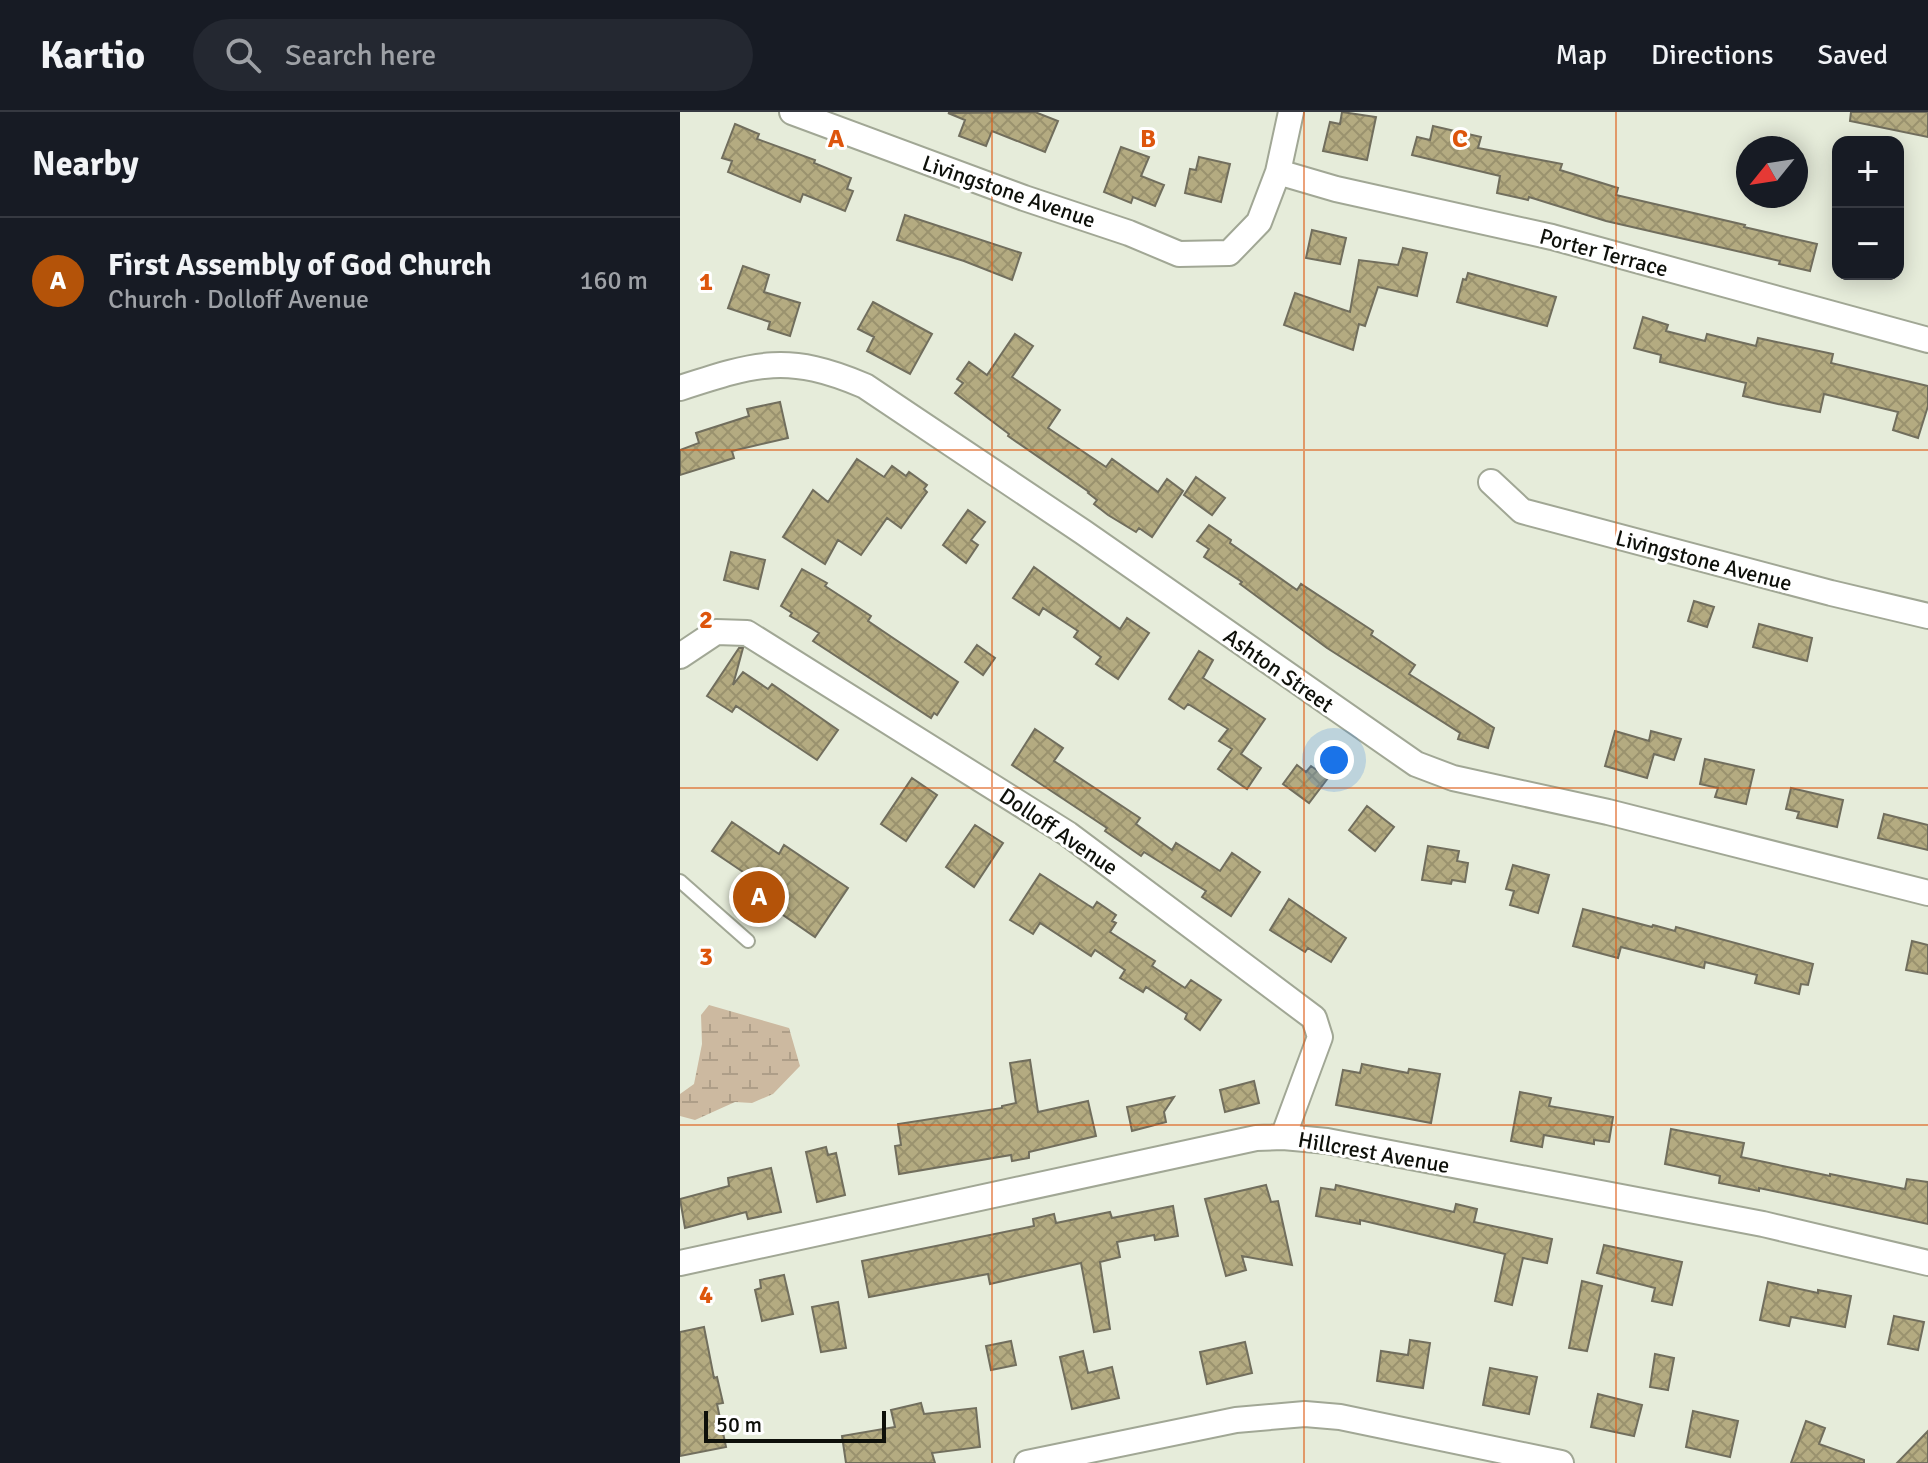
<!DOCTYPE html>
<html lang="en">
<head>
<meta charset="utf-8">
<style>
	:root { --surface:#171b24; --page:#242831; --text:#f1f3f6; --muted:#9ea1a6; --line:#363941; --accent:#b45309 }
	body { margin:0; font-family:Signika,sans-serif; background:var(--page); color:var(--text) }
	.controls { position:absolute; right:24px; top:24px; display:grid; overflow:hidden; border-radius:16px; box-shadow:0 4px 20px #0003 }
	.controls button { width:72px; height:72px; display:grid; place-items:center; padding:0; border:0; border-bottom:2px solid var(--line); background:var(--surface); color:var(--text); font:40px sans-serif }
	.compass { position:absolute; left:1056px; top:24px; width:72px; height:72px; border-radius:50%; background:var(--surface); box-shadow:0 4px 20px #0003; rotate:240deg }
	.scale { position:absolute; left:24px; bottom:20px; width:182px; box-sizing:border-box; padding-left:8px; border:4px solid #0e100a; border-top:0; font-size:22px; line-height:28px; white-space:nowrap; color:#0e100a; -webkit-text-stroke:6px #fff; paint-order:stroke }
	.you { position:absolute; left:654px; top:648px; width:28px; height:28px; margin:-20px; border:6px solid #fff; border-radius:50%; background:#1a73e8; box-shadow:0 0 0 12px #1a73e833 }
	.badge { display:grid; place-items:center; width:52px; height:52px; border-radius:50%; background:var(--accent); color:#fff; font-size:26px; font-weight:700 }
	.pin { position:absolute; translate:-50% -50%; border:4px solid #fff; box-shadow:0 2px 8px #0006 }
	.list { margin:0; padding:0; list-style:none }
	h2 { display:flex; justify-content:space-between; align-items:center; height:104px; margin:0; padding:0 32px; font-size:34px }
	h2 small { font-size:26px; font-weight:400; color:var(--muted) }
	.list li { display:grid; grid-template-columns:52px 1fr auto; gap:24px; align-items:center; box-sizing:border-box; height:128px; padding:0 32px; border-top:2px solid var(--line) }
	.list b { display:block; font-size:30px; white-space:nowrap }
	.list p { margin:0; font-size:26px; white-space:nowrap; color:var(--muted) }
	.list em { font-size:26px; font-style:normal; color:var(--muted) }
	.icon { flex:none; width:44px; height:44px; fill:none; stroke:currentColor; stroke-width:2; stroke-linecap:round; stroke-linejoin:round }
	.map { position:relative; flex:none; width:1248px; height:1351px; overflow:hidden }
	header { display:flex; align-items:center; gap:48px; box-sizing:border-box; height:112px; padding:0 40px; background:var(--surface); border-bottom:2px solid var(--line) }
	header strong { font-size:38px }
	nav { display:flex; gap:44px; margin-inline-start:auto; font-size:28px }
	.search { width:560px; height:72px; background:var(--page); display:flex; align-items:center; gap:20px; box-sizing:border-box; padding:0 28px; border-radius:44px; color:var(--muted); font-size:30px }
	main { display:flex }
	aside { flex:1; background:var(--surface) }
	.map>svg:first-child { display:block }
	.wetland { fill:url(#wetland-marsh) }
	.building { fill:url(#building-cross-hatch); stroke:#716e5d; stroke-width:2 }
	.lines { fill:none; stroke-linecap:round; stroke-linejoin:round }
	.lane-casing { stroke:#a1a795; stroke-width:16 }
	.street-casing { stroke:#a1a795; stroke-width:28 }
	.lane { stroke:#fff; stroke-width:12 }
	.street { stroke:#fff; stroke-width:24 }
	.grid { fill:none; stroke:#dd550c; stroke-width:2; stroke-opacity:0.55 }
	.labels { text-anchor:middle; stroke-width:6; stroke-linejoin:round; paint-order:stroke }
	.street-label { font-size:22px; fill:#0e100a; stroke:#fff }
	.grid-label { font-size:26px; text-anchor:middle; font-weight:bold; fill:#dd550c; stroke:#fff; stroke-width:6; stroke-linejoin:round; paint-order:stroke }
</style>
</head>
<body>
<header>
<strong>Kartio</strong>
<div class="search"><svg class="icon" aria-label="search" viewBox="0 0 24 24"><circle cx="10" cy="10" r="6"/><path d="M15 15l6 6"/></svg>Search here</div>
<nav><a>Map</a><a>Directions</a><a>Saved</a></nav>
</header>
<main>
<aside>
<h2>Nearby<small></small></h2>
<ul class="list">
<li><span class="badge">A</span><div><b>First Assembly of God Church</b><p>Church · Dolloff Avenue</p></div><em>160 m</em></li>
</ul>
</aside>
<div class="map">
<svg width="1248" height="1351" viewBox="0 0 1248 1351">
	<defs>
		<pattern id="wetland-marsh" width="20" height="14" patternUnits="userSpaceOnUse" patternTransform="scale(2)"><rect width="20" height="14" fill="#ccb9a0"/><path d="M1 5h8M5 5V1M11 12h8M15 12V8" fill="none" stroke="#ae9e88"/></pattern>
		<pattern id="building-cross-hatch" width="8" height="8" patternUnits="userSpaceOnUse" patternTransform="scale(2)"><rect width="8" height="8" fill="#b4ab81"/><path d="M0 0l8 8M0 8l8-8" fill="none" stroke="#9a926e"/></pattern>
	</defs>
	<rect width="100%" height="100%" fill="#e6ecda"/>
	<path class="wetland" d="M 29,893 L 109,916 L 120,954 L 93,982 L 72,991 L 55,990 L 15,1008 L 0,1004 L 0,982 L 14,972 L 22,932 L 21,903 Z"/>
	<path class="building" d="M 355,0 L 378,9 L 365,40 L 312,19 L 306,34 L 279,24 L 285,8 L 268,1 Z
		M 662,0 L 696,5 L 687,48 L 643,39 L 650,10 L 660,12 Z
		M 1171,0 L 1248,0 L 1248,25 L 1170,9 Z
		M 55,12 L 79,22 L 77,27 L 135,48 L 134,51 L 171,66 L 167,77 L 173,79 L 165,99 L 123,82 L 120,90 L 48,60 L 52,49 L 42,46 Z
		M 753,14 L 801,25 L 798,36 L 882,52 L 880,58 L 938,76 L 936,83 L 1065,113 L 1064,115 L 1137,132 L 1130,159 L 1099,152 L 1100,149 L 926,109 L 849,85 L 848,88 L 817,81 L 820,64 L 732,43 L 737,25 L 750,28 Z
		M 441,35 L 469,45 L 461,64 L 484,73 L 475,94 L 453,85 L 451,91 L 424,80 Z
		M 519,45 L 550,52 L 541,90 L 505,81 L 510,57 L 516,58 Z
		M 225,103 L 341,141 L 332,168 L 284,149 L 217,128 Z
		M 632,118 L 666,126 L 660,152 L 626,146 Z
		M 723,136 L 747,141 L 737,184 L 698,175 L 685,214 L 679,212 L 673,238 L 604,213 L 615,181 L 670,200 L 679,148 L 718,153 Z
		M 63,154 L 89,163 L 84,180 L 120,191 L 110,224 L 88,217 L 90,210 L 48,196 Z
		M 788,161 L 876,185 L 867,214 L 777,190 L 783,167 L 786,168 Z
		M 193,190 L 252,222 L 230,262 L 187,239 L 194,225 L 178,217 Z
		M 963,205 L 988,213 L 986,219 L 1025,229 L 1027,222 L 1076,234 L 1078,226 L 1153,242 L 1151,251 L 1248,274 L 1248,294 L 1238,326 L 1213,318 L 1218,300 L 1144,282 L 1140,300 L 1098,292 L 1063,284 L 1066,271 L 980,250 L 981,243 L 954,236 Z
		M 335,222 L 353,234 L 332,265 L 380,298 L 368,316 L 426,355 L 432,347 L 478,380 L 487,367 L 503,379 L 472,425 L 459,416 L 456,420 L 428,403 L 414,392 L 417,388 L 408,381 L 409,380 L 328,324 L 329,322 L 275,281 L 283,271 L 277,267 L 289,250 L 307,263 Z
		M 100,290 L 108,326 L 52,339 L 54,346 L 0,363 L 0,338 L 19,331 L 16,321 L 69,304 L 67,297 Z
		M 177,347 L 204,365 L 212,354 L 226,364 L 229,360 L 247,373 L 244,377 L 247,380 L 221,416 L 207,406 L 181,443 L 158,428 L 145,452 L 103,425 L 133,378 L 148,390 Z
		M 516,365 L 545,386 L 532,403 L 504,383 Z
		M 288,398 L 305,410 L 291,428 L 298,433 L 286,451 L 263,433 Z
		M 529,413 L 551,428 L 550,431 L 617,478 L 621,472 L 693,519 L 691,523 L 735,553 L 729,562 L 814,616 L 808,636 L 778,627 L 780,621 L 647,536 L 560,472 L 562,470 L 524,445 L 529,437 L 517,429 Z
		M 51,440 L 85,448 L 78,477 L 44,468 Z
		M 354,455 L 440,517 L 447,506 L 469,521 L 438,567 L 416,552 L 421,545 L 394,525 L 398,519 L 363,496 L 359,503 L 333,486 Z
		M 122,457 L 147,471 L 145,474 L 191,504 L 188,509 L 278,570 L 257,603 L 254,601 L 251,606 L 133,529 L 139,521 L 110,504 L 112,501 L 101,494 Z
		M 1014,489 L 1034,495 L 1027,515 L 1008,509 Z
		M 1079,512 L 1132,526 L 1127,549 L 1073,535 Z
		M 297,533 L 315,546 L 303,563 L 285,550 Z
		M 59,536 L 63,536 L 53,573 L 63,560 L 88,577 L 92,572 L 158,618 L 137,648 L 56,594 L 52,600 L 27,584 Z
		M 519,539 L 533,548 L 523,566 L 585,607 L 561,642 L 581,656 L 567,677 L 538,657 L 552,637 L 539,629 L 548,617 L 508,592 L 504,597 L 489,587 Z
		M 355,617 L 383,636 L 374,649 L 460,706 L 456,712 L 492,738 L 496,731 L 540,759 L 552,741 L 580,760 L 551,804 L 522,785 L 526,779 L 464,740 L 461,744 L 425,719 L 427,716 L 332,653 Z
		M 935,619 L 969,629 L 971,619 L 1001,627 L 994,648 L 974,642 L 967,666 L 925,654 Z
		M 1025,647 L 1074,658 L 1066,692 L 1035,685 L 1038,676 L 1020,672 Z
		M 617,653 L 626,660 L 631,654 L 648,666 L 629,691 L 603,672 Z
		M 232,666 L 257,683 L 226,729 L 201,712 Z
		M 1111,676 L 1163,688 L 1157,715 L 1117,706 L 1119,700 L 1106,697 Z
		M 687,694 L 714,715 L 695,739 L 669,718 Z
		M 1204,702 L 1248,713 L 1248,738 L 1198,726 Z
		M 52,710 L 99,742 L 104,733 L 168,776 L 135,825 L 71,781 L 78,770 L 32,739 Z
		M 295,713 L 323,731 L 294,775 L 266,755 Z
		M 748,734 L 779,739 L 777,749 L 788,751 L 785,770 L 772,768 L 771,772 L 742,768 Z
		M 833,753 L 869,763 L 858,801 L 830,793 L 834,779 L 826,777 Z
		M 360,762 L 408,793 L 413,796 L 417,790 L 436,803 L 432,809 L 436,811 L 430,820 L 475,849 L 472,854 L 505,876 L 511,868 L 541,888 L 520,918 L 505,907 L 507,902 L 466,875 L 463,880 L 440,866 L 445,858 L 415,838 L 411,844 L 360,811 L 353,822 L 330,808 Z
		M 609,787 L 666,826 L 651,850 L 628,836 L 625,840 L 590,818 Z
		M 903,797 L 972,815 L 973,813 L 995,819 L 996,815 L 1133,852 L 1128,873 L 1121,872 L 1119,882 L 1075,871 L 1077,863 L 1025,850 L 1024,856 L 941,835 L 938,846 L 893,834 Z
		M 1232,829 L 1248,833 L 1248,862 L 1226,858 Z
		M 350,948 L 358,1000 L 408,989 L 416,1024 L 349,1040 L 349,1046 L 332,1049 L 331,1043 L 219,1062 L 215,1034 L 221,1033 L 218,1012 L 322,996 L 322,994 L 336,991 L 330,951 Z
		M 682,952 L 728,961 L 729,957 L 760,962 L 751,1011 L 656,993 L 663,958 L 680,961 Z
		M 574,969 L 579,991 L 545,1000 L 540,978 Z
		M 840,980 L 871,986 L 869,994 L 933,1005 L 929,1030 L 914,1028 L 914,1032 L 864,1023 L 862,1035 L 831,1029 Z
		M 494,985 L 484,1000 L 486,1010 L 452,1019 L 447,995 Z
		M 991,1017 L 1064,1031 L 1061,1045 L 1150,1064 L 1150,1062 L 1225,1077 L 1227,1067 L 1248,1070 L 1248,1112 L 1079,1076 L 1079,1079 L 1039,1071 L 1040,1064 L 985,1052 Z
		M 146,1035 L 148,1043 L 156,1041 L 165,1083 L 137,1090 L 126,1040 Z
		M 91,1056 L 101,1100 L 68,1107 L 66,1100 L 5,1116 L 0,1087 L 49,1074 L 48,1066 Z
		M 586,1073 L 591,1090 L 598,1089 L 612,1153 L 562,1144 L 566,1158 L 546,1164 L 525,1087 Z
		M 656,1073 L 774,1100 L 776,1092 L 797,1097 L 794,1110 L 872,1127 L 867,1151 L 843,1146 L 832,1193 L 815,1189 L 825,1142 L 680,1108 L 680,1112 L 636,1104 L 641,1076 L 655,1078 Z
		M 493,1094 L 498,1124 L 475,1128 L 474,1123 L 437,1130 L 440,1145 L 420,1150 L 430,1217 L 414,1220 L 401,1151 L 310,1172 L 308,1162 L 189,1185 L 182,1149 L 354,1114 L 353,1107 L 374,1102 L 376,1111 L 430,1100 L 432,1106 Z
		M 924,1133 L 1002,1150 L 992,1193 L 972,1189 L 975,1176 L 917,1161 Z
		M 104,1163 L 113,1202 L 82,1209 L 75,1178 L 81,1176 L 80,1168 Z
		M 902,1169 L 922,1174 L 907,1239 L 889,1236 Z
		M 1088,1170 L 1138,1181 L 1138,1178 L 1171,1184 L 1165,1215 L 1111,1205 L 1109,1214 L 1080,1208 Z
		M 158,1190 L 166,1236 L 141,1240 L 132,1195 Z
		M 1214,1204 L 1244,1210 L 1238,1238 L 1208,1232 Z
		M 24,1215 L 34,1266 L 37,1265 L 43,1291 L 37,1292 L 46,1335 L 0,1344 L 0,1220 Z
		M 730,1228 L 750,1231 L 743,1276 L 697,1269 L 701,1239 L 728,1243 Z
		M 331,1229 L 336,1253 L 311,1258 L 306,1234 Z
		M 565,1230 L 572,1261 L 527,1272 L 520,1240 Z
		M 403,1239 L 408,1261 L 432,1255 L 439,1286 L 392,1297 L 380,1245 Z
		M 975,1242 L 994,1246 L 988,1278 L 970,1275 Z
		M 810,1256 L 857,1265 L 849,1302 L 803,1293 Z
		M 918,1282 L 962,1293 L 954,1324 L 911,1315 Z
		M 241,1291 L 244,1302 L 296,1296 L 300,1335 L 252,1341 L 255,1351 L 166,1351 L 162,1324 L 215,1315 L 211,1298 Z
		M 1013,1299 L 1058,1309 L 1050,1345 L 1006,1335 Z
		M 1126,1309 L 1145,1316 L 1139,1332 L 1184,1348 L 1184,1351 L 1111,1351 Z
		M 1248,1319 L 1248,1351 L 1217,1351 Z"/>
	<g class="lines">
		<g class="lane-casing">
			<path id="lane" d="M 0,769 L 68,829"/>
		</g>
		<g class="street-casing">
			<path id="street" d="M 112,0 L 344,86 L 449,121 L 499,142 L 549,141 L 579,110 L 598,60 L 611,0
				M 598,60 L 656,77 L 872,125 L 1248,228
				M 0,276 C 77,251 108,241 185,274 L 403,420 L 736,652 L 773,666 L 928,700 L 1248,781
				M 811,370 L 842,399 L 1151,481 L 1248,504
				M 0,544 L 36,520 L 67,521 L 388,722 L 634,906 L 640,925 L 603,1025
				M 0,1151 L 576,1026 L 603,1025 L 647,1029 L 1083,1112 L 1248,1151
				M 347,1351 L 556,1308 L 625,1302 L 660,1305 L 881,1351"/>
		</g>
		<use href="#lane" class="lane"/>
		<use href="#street" class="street"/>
	</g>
	<path class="grid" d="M 312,0 L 312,1351M 624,0 L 624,1351M 936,0 L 936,1351M 0,338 L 1248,338M 0,676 L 1248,676M 0,1013 L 1248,1013"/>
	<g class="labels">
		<g class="street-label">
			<text transform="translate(329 79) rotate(19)" y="8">Livingstone Avenue</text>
			<text transform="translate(924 140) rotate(15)" y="8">Porter Terrace</text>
			<text transform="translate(1024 448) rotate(15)" y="8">Livingstone Avenue</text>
			<text transform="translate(599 558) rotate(35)" y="8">Ashton Street</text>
			<text transform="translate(379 719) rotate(34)" y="8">Dolloff Avenue</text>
			<text transform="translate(694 1040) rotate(10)" y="8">Hillcrest Avenue</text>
		</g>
	</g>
	<g class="grid-label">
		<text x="156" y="35">A</text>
		<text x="468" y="35">B</text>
		<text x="780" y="35">C</text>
		<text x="26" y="178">1</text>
		<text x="26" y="516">2</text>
		<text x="26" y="853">3</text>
		<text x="26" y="1191">4</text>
	</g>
</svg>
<div class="controls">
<button>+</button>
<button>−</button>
</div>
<svg class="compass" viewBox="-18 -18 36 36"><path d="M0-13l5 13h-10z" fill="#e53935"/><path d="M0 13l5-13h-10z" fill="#9ea1a6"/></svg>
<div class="scale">50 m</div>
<div class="you"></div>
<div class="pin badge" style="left:79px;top:785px">A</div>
</div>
</main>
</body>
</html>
